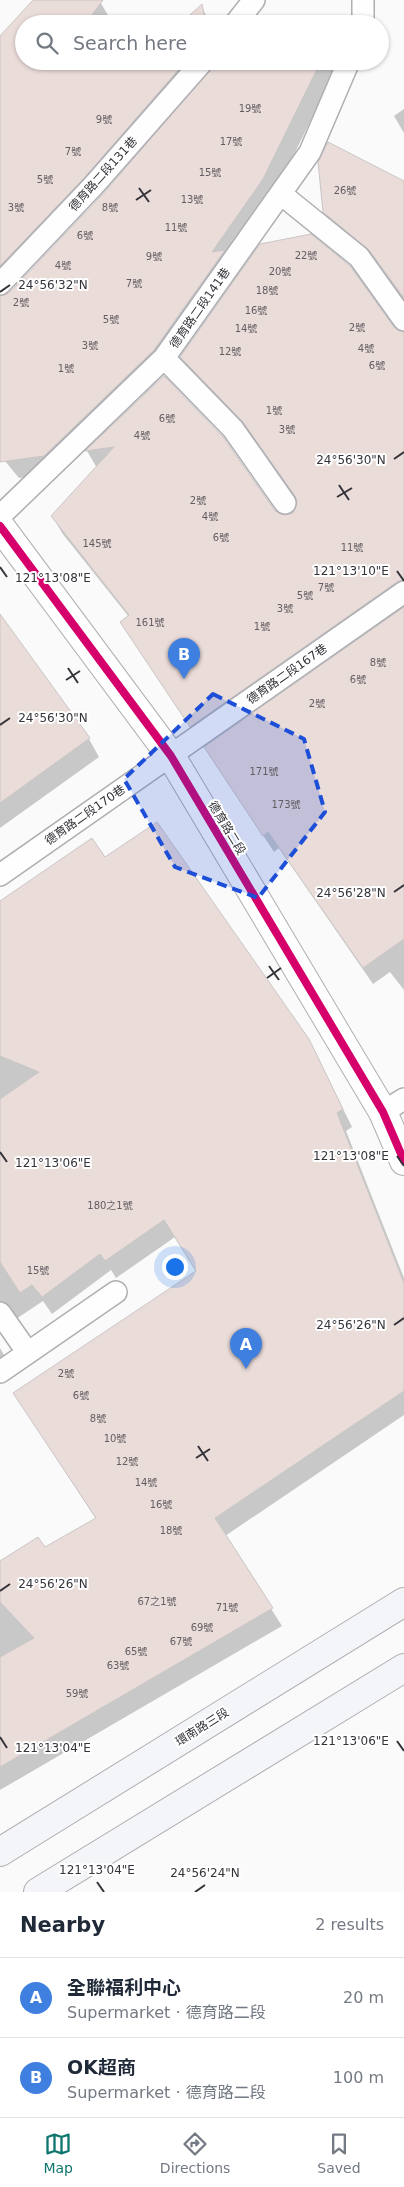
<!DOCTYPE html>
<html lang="en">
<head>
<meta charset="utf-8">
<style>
	:root { --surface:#fff; --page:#f2f2f3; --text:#1f2937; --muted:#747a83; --line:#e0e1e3; --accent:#0f766e }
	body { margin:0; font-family:"DejaVu Sans","Noto Sans TC",sans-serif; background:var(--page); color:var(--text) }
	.you { position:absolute; left:174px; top:1266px; width:18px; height:18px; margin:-12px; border:4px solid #fff; border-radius:50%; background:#1a73e8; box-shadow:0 0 0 8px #1a73e833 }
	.badge { display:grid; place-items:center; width:32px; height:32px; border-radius:50%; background:var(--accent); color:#fff; font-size:16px; font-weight:700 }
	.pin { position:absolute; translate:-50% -41px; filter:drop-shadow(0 1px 2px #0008) }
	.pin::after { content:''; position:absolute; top:26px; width:18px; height:15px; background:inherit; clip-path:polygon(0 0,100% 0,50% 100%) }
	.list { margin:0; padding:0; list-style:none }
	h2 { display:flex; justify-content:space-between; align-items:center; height:65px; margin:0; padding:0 20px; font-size:21px }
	h2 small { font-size:16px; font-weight:400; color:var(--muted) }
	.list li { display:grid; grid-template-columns:32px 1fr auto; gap:15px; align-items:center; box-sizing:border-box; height:80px; padding:0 20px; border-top:1px solid var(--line) }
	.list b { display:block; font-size:19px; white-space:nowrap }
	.list p { margin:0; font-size:16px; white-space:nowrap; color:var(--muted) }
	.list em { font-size:16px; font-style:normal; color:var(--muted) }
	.icon { flex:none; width:28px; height:28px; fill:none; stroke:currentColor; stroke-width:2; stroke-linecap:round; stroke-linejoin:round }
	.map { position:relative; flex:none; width:404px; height:1892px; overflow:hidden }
	.search { position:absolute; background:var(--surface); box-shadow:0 1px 4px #0004; left:15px; right:15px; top:15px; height:55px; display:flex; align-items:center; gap:12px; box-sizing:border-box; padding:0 18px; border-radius:28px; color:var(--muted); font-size:19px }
	.sheet { height:225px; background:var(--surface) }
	nav { display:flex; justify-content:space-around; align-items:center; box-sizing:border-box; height:70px; border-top:1px solid var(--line); background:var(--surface); font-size:14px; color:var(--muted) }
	nav a { display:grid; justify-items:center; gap:2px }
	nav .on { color:var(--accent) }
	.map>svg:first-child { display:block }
	.shadow { fill:#0003 }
	.building { fill:#eadcd9; stroke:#cac6c6 }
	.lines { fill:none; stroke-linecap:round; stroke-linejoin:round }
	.service-casing { stroke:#afaeb2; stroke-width:24 }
	.minor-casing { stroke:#afaeb2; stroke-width:30 }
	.secondary-casing { stroke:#afaeb2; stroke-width:30 }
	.service { stroke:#fefefe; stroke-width:21 }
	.minor { stroke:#fefefe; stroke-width:28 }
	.secondary { stroke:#f4f5f8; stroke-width:28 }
	.cycleway-casing { stroke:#fff; stroke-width:11 }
	.cycleway { stroke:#d6006c; stroke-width:8 }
	.marked { fill:#1d4ed8; fill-opacity:0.2; stroke:#1d4ed8; stroke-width:4; stroke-dasharray:10 6; stroke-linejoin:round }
	.ticks { fill:none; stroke:#34333a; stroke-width:2 }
	.labels { text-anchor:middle; stroke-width:4; stroke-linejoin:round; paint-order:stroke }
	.number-label { font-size:10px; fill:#625d62 }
	.street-label { font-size:12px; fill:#34333a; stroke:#fff }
	.ticks-label { font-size:12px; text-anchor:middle; fill:#34333a; stroke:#fff; stroke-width:4; stroke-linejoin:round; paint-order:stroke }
</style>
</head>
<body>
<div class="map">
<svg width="404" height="1892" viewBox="0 0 404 1892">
	<rect width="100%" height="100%" fill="#fafafb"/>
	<path class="shadow" d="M 34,0 L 99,0 L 111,20 L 108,24 L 24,24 L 24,61 L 220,61 L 221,66 L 225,61 L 340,61 L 273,197 L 235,269 L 54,474 L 19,478 L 0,455 L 0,297 L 10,294 L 104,194 L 215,66 L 204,70 L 0,295 L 0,37 Z
		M 201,6 L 211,24 L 182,24 Z
		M 404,109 L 404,133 L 394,116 Z
		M 404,182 L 404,300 L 380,266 L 334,228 L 324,211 Z
		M 393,329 L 404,333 L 404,600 L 201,742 L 121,622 L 129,617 L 62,533 L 53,517 L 97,468 L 87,451 L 164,377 L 274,512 L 286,517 L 293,514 L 298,501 L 254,439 L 191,374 L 182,357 Z
		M 404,609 L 404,990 L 390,972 L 373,984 L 279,848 L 274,852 L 206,748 Z
		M 0,616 L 89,739 L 99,757 L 0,828 Z
		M 105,859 L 318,1058 L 352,1127 L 346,1131 L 404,1278 L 404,1415 L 225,1536 L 282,1626 L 0,1790 L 0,1562 L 44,1549 L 96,1519 L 15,1394 L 197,1272 L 175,1237 L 116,1278 L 111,1270 L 52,1314 L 43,1301 L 16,1319 L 0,1323 L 0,903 Z
		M 0,1348 L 8,1362 L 0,1368 Z"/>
	<path class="building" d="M 33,0 L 103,0 L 89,19 L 95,24 L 24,24 L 24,61 L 186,61 L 85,177 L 0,266 L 0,36 Z
		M 202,4 L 206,24 L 180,24 Z
		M 223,61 L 321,61 L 263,179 L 212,252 L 225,250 L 154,350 L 44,456 L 0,462 L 0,296 L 9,293 L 103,194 L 215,64 L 216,69 Z
		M 328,142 L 404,181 L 404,298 L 369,250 L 323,212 L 318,162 Z
		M 311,234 L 350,266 L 394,327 L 404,332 L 404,580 L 397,582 L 190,727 L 120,622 L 129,615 L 51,516 L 114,447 L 85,451 L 164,376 L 223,437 L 275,511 L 286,515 L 293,513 L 297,502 L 295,496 L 243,422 L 180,357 L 260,244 Z
		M 404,607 L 404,939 L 363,968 L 268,832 L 263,836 L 204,747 Z
		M 0,614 L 90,738 L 0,803 Z
		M 157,822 L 309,1039 L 343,1109 L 337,1113 L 404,1283 L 404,1391 L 215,1518 L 273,1608 L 0,1767 L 0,1657 L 34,1638 L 0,1602 L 0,1561 L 38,1537 L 45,1547 L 96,1518 L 13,1393 L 196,1271 L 164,1220 L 105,1261 L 100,1254 L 42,1297 L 32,1285 L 20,1293 L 0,1262 L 0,1099 L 39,1072 L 0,1056 L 0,901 L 92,838 L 105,857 Z"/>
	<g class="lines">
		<g class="service-casing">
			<path id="service" d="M 363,0 L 363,24
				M 235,24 L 254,0
				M 281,194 L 359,257 L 404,320
				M 0,284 L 94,185 L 203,61
				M 164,358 L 233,429 L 285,503
				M 0,516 L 164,358 L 310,152 L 349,61
				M 0,875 L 404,592
				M 383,1112 L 404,1099
				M 0,1313 L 28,1353
				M 0,1372 L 116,1292"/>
		</g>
		<g class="minor-casing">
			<path id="minor" d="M 0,526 L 171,756 L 383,1112 L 404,1161"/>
		</g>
		<g class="secondary-casing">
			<path id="secondary" d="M 0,1852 L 404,1602
				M 38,1892 L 404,1668"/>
		</g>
		<use href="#service" class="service"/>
		<use href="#minor" class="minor"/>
		<use href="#secondary" class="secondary"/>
		<g class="cycleway-casing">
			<path id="cycleway" d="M 0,526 L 171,756 L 383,1112 L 404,1161"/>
		</g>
		<use href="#cycleway" class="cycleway"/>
	</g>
	<path class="marked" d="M 213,694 L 304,739 L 325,812 L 258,898 L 175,867 L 124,779 Z"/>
	<path class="ticks" d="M 139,188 L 149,202M 136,200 L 151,190M 0,292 L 10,285M 394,459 L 404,452M 339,485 L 349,500M 337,497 L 352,488M 0,567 L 7,577M 397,571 L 404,581M 68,668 L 78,683M 66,680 L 80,671M 0,725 L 10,718M 394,892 L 404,885M 269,966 L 279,980M 267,978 L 281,968M 0,1152 L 7,1162M 397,1156 L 404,1166M 394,1325 L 404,1318M 198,1446 L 208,1461M 196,1458 L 210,1449M 0,1591 L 10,1584M 0,1737 L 7,1748M 397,1741 L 404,1751M 97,1882 L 104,1892M 195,1892 L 205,1885"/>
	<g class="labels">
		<g class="number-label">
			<text x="250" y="112">19號</text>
			<text x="104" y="123">9號</text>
			<text x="231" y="145">17號</text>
			<text x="73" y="155">7號</text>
			<text x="210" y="176">15號</text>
			<text x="45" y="183">5號</text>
			<text x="345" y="194">26號</text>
			<text x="192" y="203">13號</text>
			<text x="16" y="211">3號</text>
			<text x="110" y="211">8號</text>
			<text x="176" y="231">11號</text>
			<text x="85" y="239">6號</text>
			<text x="306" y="259">22號</text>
			<text x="154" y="260">9號</text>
			<text x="63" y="269">4號</text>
			<text x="280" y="275">20號</text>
			<text x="134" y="287">7號</text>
			<text x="267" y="294">18號</text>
			<text x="21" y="306">2號</text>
			<text x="256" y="314">16號</text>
			<text x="111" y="323">5號</text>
			<text x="357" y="331">2號</text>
			<text x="246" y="332">14號</text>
			<text x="90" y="349">3號</text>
			<text x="366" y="352">4號</text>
			<text x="230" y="355">12號</text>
			<text x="377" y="369">6號</text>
			<text x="66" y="372">1號</text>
			<text x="274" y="414">1號</text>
			<text x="167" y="422">6號</text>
			<text x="287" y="433">3號</text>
			<text x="142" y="439">4號</text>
			<text x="198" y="504">2號</text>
			<text x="210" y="520">4號</text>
			<text x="221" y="541">6號</text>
			<text x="97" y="547">145號</text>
			<text x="352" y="551">11號</text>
			<text x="326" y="591">7號</text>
			<text x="305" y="599">5號</text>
			<text x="285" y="612">3號</text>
			<text x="150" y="626">161號</text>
			<text x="262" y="630">1號</text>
			<text x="378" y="666">8號</text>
			<text x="358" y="683">6號</text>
			<text x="317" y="707">2號</text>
			<text x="264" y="775">171號</text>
			<text x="286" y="808">173號</text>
			<text x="110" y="1209">180之1號</text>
			<text x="38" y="1274">15號</text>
			<text x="66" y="1377">2號</text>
			<text x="81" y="1399">6號</text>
			<text x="98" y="1422">8號</text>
			<text x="115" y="1442">10號</text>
			<text x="127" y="1465">12號</text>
			<text x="146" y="1486">14號</text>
			<text x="161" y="1508">16號</text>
			<text x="171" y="1534">18號</text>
			<text x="157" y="1605">67之1號</text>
			<text x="227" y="1611">71號</text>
			<text x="202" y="1631">69號</text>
			<text x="181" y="1645">67號</text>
			<text x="136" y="1655">65號</text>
			<text x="118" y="1669">63號</text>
			<text x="77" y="1697">59號</text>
		</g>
		<g class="street-label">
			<text transform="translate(103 174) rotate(-48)" y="4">德育路二段131巷</text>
			<text transform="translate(200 308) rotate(-55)" y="4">德育路二段141巷</text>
			<text transform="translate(287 674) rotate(-35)" y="4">德育路二段167巷</text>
			<text transform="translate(85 815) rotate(-35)" y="4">德育路二段170巷</text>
			<text transform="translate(227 828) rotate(59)" y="4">德育路二段</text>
			<text transform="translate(202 1727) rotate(-32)" y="4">環南路三段</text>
		</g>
	</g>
	<g class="ticks-label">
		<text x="53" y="289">24°56'32"N</text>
		<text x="351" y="464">24°56'30"N</text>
		<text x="351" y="575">121°13'10"E</text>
		<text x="53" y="582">121°13'08"E</text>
		<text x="53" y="722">24°56'30"N</text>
		<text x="351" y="897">24°56'28"N</text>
		<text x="351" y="1160">121°13'08"E</text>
		<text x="53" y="1167">121°13'06"E</text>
		<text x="351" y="1329">24°56'26"N</text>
		<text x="53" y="1588">24°56'26"N</text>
		<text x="351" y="1745">121°13'06"E</text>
		<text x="53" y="1752">121°13'04"E</text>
		<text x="97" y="1874">121°13'04"E</text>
		<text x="205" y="1877">24°56'24"N</text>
	</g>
</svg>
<div class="you"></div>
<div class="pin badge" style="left:246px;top:1369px;background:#3f7fe0">A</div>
<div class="pin badge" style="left:184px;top:679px;background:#3f7fe0">B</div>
<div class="search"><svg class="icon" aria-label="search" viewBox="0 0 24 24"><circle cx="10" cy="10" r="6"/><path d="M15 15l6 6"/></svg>Search here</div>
</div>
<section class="sheet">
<h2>Nearby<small>2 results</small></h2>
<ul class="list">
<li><span class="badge" style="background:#3f7fe0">A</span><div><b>全聯福利中心</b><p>Supermarket · 德育路二段</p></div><em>20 m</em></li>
<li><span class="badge" style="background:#3f7fe0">B</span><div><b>OK超商</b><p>Supermarket · 德育路二段</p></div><em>100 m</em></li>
</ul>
</section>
<nav>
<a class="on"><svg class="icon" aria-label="map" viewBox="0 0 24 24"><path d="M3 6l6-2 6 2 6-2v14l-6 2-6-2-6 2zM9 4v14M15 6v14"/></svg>Map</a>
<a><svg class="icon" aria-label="directions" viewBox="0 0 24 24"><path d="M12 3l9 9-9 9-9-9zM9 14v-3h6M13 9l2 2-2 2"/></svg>Directions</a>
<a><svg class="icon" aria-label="saved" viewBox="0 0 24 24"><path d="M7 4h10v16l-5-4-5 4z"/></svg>Saved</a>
</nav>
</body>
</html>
